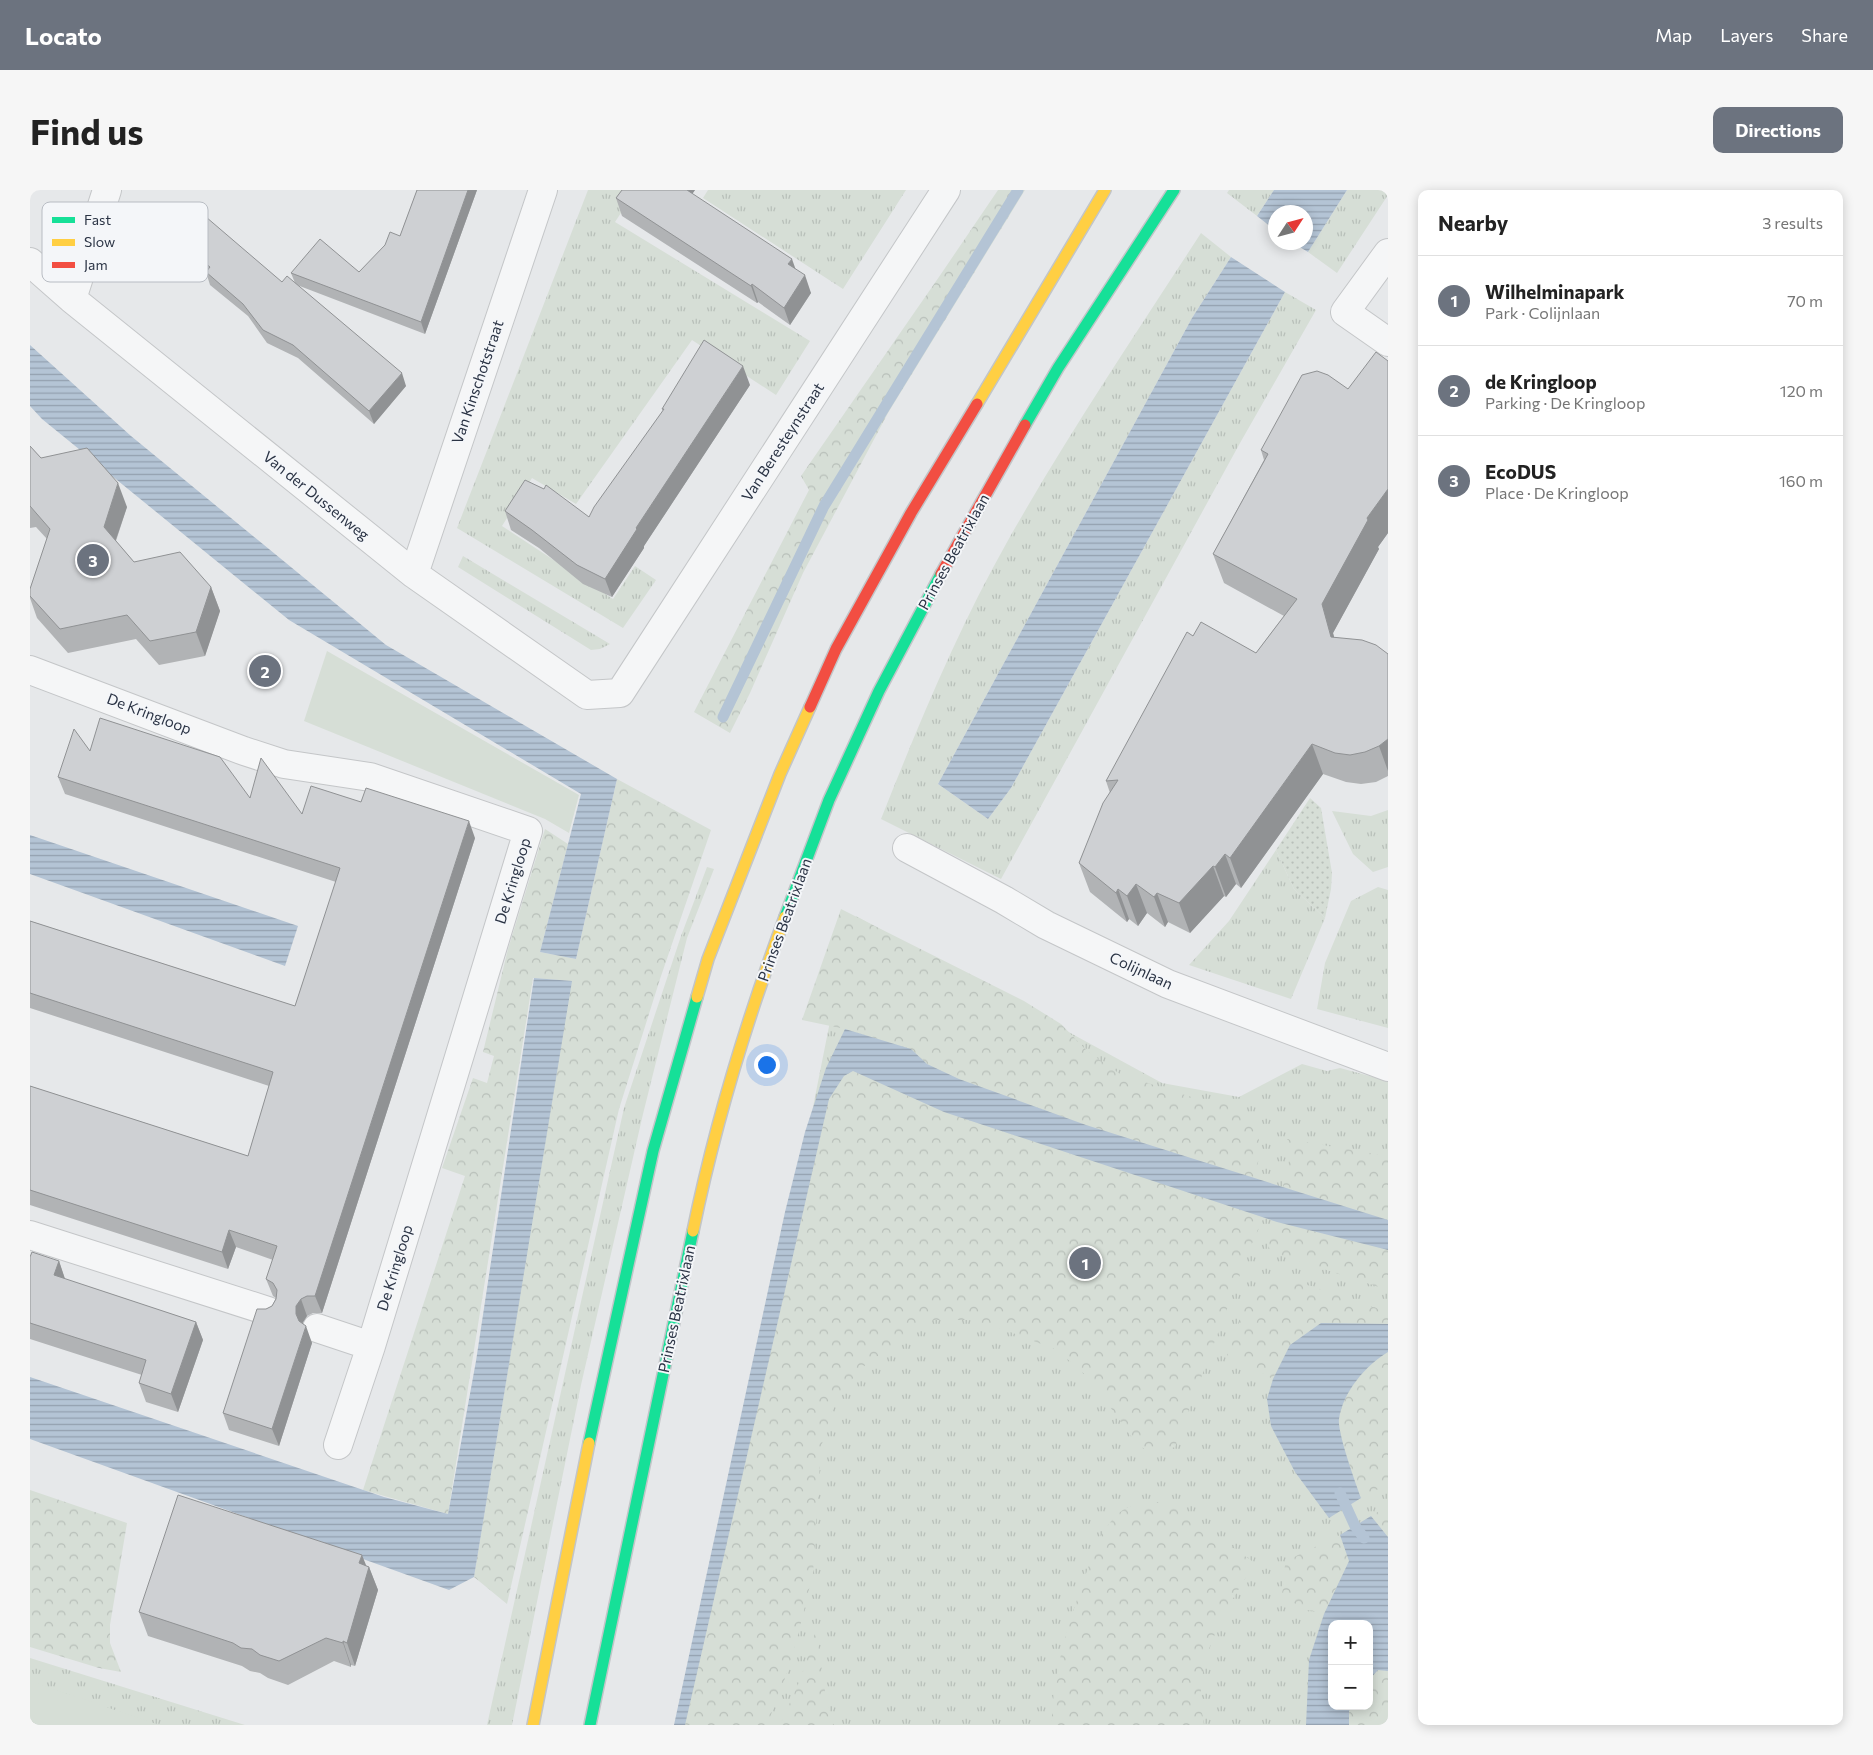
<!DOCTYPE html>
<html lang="en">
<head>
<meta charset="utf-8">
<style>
	:root { --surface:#fff; --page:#f6f6f6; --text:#222; --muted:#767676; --line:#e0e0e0; --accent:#6c737f }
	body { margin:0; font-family:Commissioner,sans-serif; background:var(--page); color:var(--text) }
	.controls { position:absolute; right:15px; bottom:15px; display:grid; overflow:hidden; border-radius:10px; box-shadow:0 2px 12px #0003 }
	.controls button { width:45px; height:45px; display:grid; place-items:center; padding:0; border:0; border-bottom:1px solid var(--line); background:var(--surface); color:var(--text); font:25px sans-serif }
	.compass { position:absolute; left:1238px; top:15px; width:45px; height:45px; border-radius:50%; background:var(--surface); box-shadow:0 2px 12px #0003; rotate:54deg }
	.you { position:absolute; left:736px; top:874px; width:18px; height:18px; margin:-12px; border:4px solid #fff; border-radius:50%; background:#1a73e8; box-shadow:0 0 0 8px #1a73e833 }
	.badge { display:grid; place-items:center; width:32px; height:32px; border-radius:50%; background:var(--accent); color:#fff; font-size:16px; font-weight:700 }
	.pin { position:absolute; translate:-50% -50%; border:2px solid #fff; box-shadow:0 1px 5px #0006 }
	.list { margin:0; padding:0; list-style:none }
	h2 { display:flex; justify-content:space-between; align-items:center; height:65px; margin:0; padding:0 20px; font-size:21px }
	h2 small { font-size:16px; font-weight:400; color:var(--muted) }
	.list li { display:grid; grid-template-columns:32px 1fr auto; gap:15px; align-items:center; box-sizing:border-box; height:90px; padding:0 20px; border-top:1px solid var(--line) }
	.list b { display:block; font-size:19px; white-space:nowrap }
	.list p { margin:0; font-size:16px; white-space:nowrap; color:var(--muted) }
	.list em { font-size:16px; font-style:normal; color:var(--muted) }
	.map { position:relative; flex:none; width:1358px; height:1535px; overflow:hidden; border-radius:10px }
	header { display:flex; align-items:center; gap:30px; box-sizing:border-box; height:70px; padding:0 25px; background:var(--accent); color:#fff }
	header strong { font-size:24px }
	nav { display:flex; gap:28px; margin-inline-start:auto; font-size:18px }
	.intro { display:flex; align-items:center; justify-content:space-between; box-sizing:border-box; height:120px; padding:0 30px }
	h1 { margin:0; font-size:35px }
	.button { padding:12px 22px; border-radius:10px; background:var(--accent); color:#fff; font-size:18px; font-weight:700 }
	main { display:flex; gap:30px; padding:0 30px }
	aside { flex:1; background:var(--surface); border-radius:10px; box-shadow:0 2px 12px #0003 }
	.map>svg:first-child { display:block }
	.grass { fill:url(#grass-tufts); fill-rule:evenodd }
	.forest { fill:url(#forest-crowns) }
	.garden { fill:url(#garden-dots) }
	.pitch { fill:#d6ded6 }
	.water { fill:url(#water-rules) }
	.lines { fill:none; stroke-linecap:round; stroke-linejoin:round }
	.stream { stroke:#b4c4d5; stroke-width:11 }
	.street-casing { stroke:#c4c6c8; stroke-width:30 }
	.fast-casing { stroke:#c2c5c8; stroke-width:14 }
	.slow-casing { stroke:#c2c5c8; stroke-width:14 }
	.jam-casing { stroke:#c2c5c8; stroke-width:14 }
	.street { stroke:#f5f6f7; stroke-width:28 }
	.fast { stroke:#16e098; stroke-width:11 }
	.slow { stroke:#ffcf43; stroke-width:11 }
	.jam { stroke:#f24e42; stroke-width:11 }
	.wall { fill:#b1b3b5 }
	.shaded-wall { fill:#909294 }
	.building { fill:#ced0d3; stroke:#909294 }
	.labels { text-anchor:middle; stroke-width:4; stroke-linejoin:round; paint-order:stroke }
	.street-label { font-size:15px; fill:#2b3445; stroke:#f4f6f9 }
	.key { fill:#f4f6f9; stroke:#b8bcc3; stroke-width:1 }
	.key-label { font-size:14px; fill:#2b3445 }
</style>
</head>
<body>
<header>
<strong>Locato</strong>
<nav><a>Map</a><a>Layers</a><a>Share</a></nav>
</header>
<div class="intro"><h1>Find us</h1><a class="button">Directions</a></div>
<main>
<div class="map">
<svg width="1358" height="1535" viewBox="0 0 1358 1535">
	<defs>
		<pattern id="grass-tufts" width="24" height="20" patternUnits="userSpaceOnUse" patternTransform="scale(1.25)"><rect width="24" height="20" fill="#d6ded6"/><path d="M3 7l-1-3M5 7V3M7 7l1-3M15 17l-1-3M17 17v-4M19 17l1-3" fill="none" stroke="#b8bfb9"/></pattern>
		<pattern id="forest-crowns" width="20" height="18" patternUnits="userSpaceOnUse" patternTransform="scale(1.25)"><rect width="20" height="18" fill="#d6ded6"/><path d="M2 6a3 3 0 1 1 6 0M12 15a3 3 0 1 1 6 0" fill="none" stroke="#b8bfb9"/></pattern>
		<pattern id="garden-dots" width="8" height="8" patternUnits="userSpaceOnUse" patternTransform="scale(1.25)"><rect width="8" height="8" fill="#d6ded6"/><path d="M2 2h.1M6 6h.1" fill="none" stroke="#b8bfb9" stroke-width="1.8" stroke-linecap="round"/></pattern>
		<pattern id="water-rules" width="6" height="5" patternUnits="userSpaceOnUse" patternTransform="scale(1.25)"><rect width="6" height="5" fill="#b4c4d5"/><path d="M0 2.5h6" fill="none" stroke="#93a0af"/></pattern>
	</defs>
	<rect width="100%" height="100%" fill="#e6e8ea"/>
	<path class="grass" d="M 558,0 L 606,0 L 585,32 L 780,151 L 746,205 L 662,150 L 546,314 L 502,288 L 472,336 L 583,409 L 605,376 L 626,390 L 593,438 L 427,338 Z
		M 678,0 L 876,0 L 813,99 L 673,8 Z
		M 1199,0 L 1244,0 L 1227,26 L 1197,3 Z
		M 1317,0 L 1358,0 L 1358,5 L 1307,83 L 1278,62 Z
		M 1171,43 L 1201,67 L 1162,128 L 908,594 L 958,629 L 981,598 L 1255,102 L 1286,120 L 1210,253 L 971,689 L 851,629 C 888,536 927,441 976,354 C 1036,247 1105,145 1171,43 Z
		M 433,366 L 580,454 L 570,459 L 561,460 L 428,377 Z
		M 1358,620 L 1358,677 L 1343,682 L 1323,664 L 1302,621 L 1341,626 Z
		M 1246,660 L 1264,699 L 1295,728 L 1261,809 L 1159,775 L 1199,731 Z
		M 677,677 L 684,679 L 657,748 L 613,924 L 551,1195 L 482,1535 L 457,1535 L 594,918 L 651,746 Z
		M 1348,697 L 1358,700 L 1358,838 L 1287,819 L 1295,773 L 1321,711 Z
		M 826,726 L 1132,893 L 1209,907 L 1272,874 L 1297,881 L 1310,878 L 1358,891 L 1358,1535 L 651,1535 L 719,1239 L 815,756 ZM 1302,1434 L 1339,1434 L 1339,1516 L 1302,1516 Z
		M 0,1468 L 215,1535 L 0,1535 Z"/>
	<path class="forest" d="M 968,0 L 995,0 L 858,223 L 773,383 L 720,503 L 700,543 L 664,522 L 779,300 L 771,286 L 911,84 Z
		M 587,589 L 681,640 L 630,789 L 589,919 L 477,1414 L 444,1387 L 541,791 L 503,788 L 418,1324 L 333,1300 L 435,986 L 412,978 L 443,888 L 457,893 L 464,866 L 453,862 L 478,759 L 515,639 L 538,654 L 510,762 L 546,769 Z
		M 811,719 L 994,811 L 1031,834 L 1057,861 L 1090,884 L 1158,906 L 1212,918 L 1224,935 L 1232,959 L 1223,989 L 1056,935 L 929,889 L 897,874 L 881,859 L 815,839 L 772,830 Z
		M 823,881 L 914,922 L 1234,1027 L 1220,1058 L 1145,1257 L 1130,1262 L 1117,1261 L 1106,1253 L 1060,1189 L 1027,1160 L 975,1140 L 939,1130 L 905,1130 L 888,1136 L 833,1177 L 811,1202 L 804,1214 L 791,1257 L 783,1383 L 769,1441 L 757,1483 L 737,1535 L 655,1535 L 799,909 L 814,886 Z
		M 1257,949 L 1358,966 L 1358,1030 L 1253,997 L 1262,958 Z
		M 1247,1032 L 1358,1060 L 1358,1100 L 1241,1062 L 1238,1055 Z
		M 1248,1088 L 1281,1096 L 1358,1122 L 1358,1134 L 1291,1134 L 1260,1155 L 1243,1189 L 1197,1165 L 1218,1109 L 1227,1095 Z
		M 1358,1162 L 1358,1294 L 1331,1308 C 1326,1294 1307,1242 1309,1229 C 1313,1202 1335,1176 1358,1162 Z
		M 0,1300 L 97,1333 L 80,1435 L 80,1453 L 91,1482 L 69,1478 L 0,1457 Z
		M 1123,1311 L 1141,1315 L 1222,1371 L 1219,1382 L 1192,1427 L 1174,1471 L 1170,1509 L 1174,1535 L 1022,1535 C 1022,1485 1038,1434 1055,1387 C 1062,1366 1068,1345 1083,1329 C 1095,1315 1106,1314 1123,1311 Z
		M 1358,1316 L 1358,1347 L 1341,1326 Z
		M 1310,1345 L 1319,1371 L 1294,1424 L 1273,1419 L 1252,1405 L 1255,1375 L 1266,1366 Z
		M 786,1440 L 796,1508 L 804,1535 L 750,1535 L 770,1490 Z
		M 1348,1479 L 1358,1481 L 1358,1535 L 1319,1535 L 1319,1521 L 1322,1516 L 1339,1516 L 1339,1490 Z"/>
	<path class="garden" d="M 1280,608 L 1291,618 L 1302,683 L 1301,699 L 1295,728 L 1264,699 L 1246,660 Z"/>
	<path class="pitch" d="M 297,461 L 549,605 L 539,643 L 515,629 L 274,531 Z
		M 0,1491 L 129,1535 L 0,1535 Z"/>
	<path class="water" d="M 1244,0 L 1317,0 L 1278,62 L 1263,53 L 1276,52 L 1276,22 L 1246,22 L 1245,40 L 1227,26 Z
		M 1201,67 L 1255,102 L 981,598 L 958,629 L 908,594 L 1162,128 Z
		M 0,155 L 101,246 L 356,455 L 587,589 L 546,769 L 510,762 L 551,604 L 259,430 L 12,229 L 0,216 Z
		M 0,645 L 268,736 L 255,776 L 0,684 Z
		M 504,788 L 542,791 L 444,1387 L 419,1400 L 0,1249 L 0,1187 L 354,1307 L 418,1324 L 446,1171 Z
		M 815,839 L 881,859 L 897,874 L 929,889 L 1056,935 L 1358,1030 L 1358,1060 L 1247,1032 L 914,922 L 823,881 L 814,886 L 799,909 L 655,1535 L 644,1535 L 755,1022 L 775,942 L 796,878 Z
		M 1291,1133 L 1358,1134 L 1358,1162 C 1335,1176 1313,1202 1309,1229 C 1307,1242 1326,1294 1331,1308 L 1299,1328 L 1265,1282 L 1254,1261 L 1241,1236 L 1237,1209 L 1243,1189 L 1260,1155 Z
		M 1341,1326 L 1358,1347 L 1358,1481 L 1348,1480 L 1339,1490 L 1339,1434 L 1302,1434 L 1302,1516 L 1322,1516 L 1319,1521 L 1319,1535 L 1276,1535 L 1279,1470 L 1294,1424 L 1319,1371 L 1310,1345 Z"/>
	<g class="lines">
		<path class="stream" d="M 693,527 L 794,316 L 988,0
			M 1310,1303 L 1325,1336 L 1334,1348"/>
		<g class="street-casing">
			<path id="street" d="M 1358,63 L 1315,122 L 1358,152
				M 0,72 L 42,109 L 384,384 L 557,505 L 590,503 L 916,0
				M 42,109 L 77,0
				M 384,384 L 513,0
				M 0,480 L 214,561 L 254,574 L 340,587 L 498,641 L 341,1156 L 308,1255
				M 877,658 L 974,710 L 1016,735 L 1138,794 L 1358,877
				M 0,1045 L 238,1121
				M 287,1138 L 341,1156"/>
		</g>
		<g class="fast-casing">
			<path id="fast" d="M 995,235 L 1028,178 L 1144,0
				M 755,727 L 799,610 L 849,501 L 911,384
				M 559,1253 L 623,961 L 667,807
				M 560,1535 L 663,1041"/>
		</g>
		<g class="slow-casing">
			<path id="slow" d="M 947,214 L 1075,0
				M 667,807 L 678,769 L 750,584 L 780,517
				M 663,1041 C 685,934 717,829 755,727
				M 503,1535 L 559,1253"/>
		</g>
		<g class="jam-casing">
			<path id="jam" d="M 911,384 L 995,235
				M 780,517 L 806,459 L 881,323 L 947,214"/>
		</g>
		<use href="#street" class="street"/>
		<use href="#fast" class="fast"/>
		<use href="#slow" class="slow"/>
		<use href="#jam" class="jam"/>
	</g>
	<path class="wall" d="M 387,0 L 447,0 L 395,144 L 267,95 L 376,196 L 344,234 L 268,168 L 237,153 L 218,126 L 180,95 L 176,82 L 144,56 L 139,43 L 252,92 L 265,93 L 261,83 L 329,82 L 370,46 Z
		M 592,0 L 665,0 L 662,4 L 765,79 L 781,103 L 760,135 L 728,112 L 727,113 L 592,26 L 586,8 Z
		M 1358,171 L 1358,343 L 1348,357 L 1349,359 L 1303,443 L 1304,447 L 1358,464 L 1358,586 L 1346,592 L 1331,594 L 1316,592 L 1293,584 L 1211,698 L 1206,694 L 1196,707 L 1194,706 L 1160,743 L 1138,732 L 1135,737 L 1117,723 L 1108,736 L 1099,729 L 1097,732 L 1060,702 L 1049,673 L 1080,603 L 1076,591 L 1163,446 L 1226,463 L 1254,426 L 1194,393 L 1183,364 L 1234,270 L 1231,260 Z
		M 720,195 L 614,356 L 614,358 L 582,407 L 553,394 L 509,358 L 481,340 L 475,321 L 559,327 L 633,221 L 632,219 Z
		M 0,256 L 11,268 L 97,317 L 86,351 L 104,372 L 181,397 L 190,421 L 175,466 L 129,475 L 106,449 L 38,463 L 7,428 L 0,408 L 0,399 L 17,349 L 6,337 L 0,338 Z
		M 60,561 L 220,608 L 272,624 L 445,648 L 292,1123 L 283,1123 L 277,1126 L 272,1133 L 282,1153 L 249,1256 L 199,1240 L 193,1223 L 236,1119 L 242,1116 L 246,1108 L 243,1106 L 236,1089 L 243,1070 L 206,1057 L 198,1079 L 0,1015 L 0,896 L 218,966 L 239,896 L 0,818 L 0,731 L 265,816 L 306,692 L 35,604 L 28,587 Z
		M 0,1067 L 29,1071 L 35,1089 L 166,1132 L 173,1150 L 148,1222 L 116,1212 L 109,1193 L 112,1185 L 0,1149 Z
		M 336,1376 L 339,1377 L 348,1400 L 325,1476 L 321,1475 L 321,1477 L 304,1471 L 258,1495 L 238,1488 L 230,1483 L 220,1481 L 212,1476 L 118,1446 L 109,1422 Z"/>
	<path class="shaded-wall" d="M 438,0 L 447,0 L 395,144 L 391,132 Z
		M 652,0 L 665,0 L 656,13 Z
		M 762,69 L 768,86 L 758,74 Z
		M 775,85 L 781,103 L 760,135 L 754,118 Z
		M 722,94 L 728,112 L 727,113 L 721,96 Z
		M 713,176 L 720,195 L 614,356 L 614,358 L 582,407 L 575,389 L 606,338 Z
		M 372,183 L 376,196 L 344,234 L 339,221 Z
		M 88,293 L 97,317 L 82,361 L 74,337 Z
		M 1358,299 L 1358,343 L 1348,357 L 1349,359 L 1303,443 L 1312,477 L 1301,447 L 1292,414 L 1337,328 Z
		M 181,397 L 190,421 L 175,466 L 166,442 Z
		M 1358,549 L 1358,581 L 1349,556 Z
		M 1282,554 L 1293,584 L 1211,698 L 1200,668 Z
		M 439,631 L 445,648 L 292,1123 L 285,1106 Z
		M 1195,664 L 1206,694 L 1196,707 L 1185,677 Z
		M 1183,676 L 1194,706 L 1160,743 L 1149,713 Z
		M 1106,694 L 1117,723 L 1108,736 L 1097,706 Z
		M 1088,699 L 1099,729 L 1097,732 L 1086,703 Z
		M 1127,703 L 1138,732 L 1135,737 L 1124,707 Z
		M 199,1040 L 206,1057 L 198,1079 L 192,1062 Z
		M 29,1071 L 35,1089 L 24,1085 Z
		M 271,1109 L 277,1126 L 272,1134 L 272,1142 L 266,1124 L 266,1116 Z
		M 166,1132 L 173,1150 L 148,1222 L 141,1204 Z
		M 276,1136 L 282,1153 L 249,1256 L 242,1239 Z
		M 332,1365 L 338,1380 L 339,1377 L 348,1400 L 325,1476 L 317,1453 L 329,1373 Z
		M 313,1451 L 321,1475 L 321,1477 L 313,1453 Z"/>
	<path class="building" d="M 387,0 L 438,0 L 391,132 L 261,83 L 290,49 L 329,82 L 355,55 L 360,42 L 370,46 Z
		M 592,0 L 657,0 L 762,69 L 758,74 L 775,85 L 754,118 L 722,94 L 721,96 L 586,8 Z
		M 162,15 L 252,92 L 257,86 L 372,183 L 339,221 L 263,155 L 233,140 L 213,114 L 176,82 L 180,77 L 139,43 Z
		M 674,150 L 713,176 L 606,338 L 607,339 L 575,389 L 547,375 L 502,340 L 475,321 L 495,290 L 514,299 L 516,295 L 559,327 L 564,317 L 634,219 L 632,219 Z
		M 1346,162 L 1358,171 L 1358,299 L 1337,328 L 1338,330 L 1292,414 L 1301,447 L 1332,450 L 1346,455 L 1358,464 L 1358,549 L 1349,556 L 1335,562 L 1320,565 L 1305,563 L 1282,554 L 1200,668 L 1195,664 L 1185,677 L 1183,676 L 1149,713 L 1127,703 L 1124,707 L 1106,694 L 1097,706 L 1088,699 L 1086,703 L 1049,673 L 1073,613 L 1088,590 L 1076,591 L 1157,442 L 1163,446 L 1171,432 L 1226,463 L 1267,409 L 1183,364 L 1238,264 L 1231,260 L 1272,185 L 1287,181 L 1298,185 L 1318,199 Z
		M 0,256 L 11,268 L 57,258 L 88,293 L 74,337 L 104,372 L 150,362 L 181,397 L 166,442 L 120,451 L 97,425 L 30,439 L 0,406 L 0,399 L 20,339 L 0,316 Z
		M 70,528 L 190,567 L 220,608 L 231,568 L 272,624 L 281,596 L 331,612 L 336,598 L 439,631 L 285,1106 L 277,1106 L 271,1109 L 266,1116 L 266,1124 L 269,1131 L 276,1136 L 242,1239 L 193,1223 L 227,1119 L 236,1119 L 242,1116 L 246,1109 L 247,1100 L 243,1093 L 236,1089 L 247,1056 L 199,1040 L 192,1062 L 0,1000 L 0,896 L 218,966 L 243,882 L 0,803 L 0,731 L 265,816 L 310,678 L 28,587 L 44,539 L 60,561 Z
		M 2,1062 L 29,1071 L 24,1085 L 166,1132 L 141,1204 L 109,1193 L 116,1170 L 0,1133 L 0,1067 Z
		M 148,1305 L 332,1365 L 329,1373 L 339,1377 L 317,1453 L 313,1451 L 313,1453 L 296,1448 L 249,1471 L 230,1465 L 222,1459 L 211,1458 L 203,1453 L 109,1422 Z"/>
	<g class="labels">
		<g class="street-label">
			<text transform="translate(448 192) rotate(-71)" y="5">Van Kinschotstraat</text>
			<text transform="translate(753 252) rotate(-57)" y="5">Van Beresteynstraat</text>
			<text transform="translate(286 306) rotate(39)" y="5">Van der Dussenweg</text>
			<text transform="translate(924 362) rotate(-61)" y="5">Prinses Beatrixlaan</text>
			<text transform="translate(119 524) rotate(21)" y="5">De Kringloop</text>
			<text transform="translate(483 691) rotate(-73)" y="5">De Kringloop</text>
			<text transform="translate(755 730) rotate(-70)" y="5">Prinses Beatrixlaan</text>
			<text transform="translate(1111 781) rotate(25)" y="5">Colijnlaan</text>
			<text transform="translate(365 1078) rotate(-73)" y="5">De Kringloop</text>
			<text transform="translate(647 1119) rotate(-78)" y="5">Prinses Beatrixlaan</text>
		</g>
	</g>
	<rect x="12" y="12" width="166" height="80" rx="8" class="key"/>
	<rect x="22" y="27" width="23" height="6" fill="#16e098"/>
	<rect x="22" y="49" width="23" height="7" fill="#ffcf43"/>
	<rect x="22" y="72" width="23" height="6" fill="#f24e42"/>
	<g class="key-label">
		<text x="54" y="35">Fast</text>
		<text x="54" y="57">Slow</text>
		<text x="54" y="80">Jam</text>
	</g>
</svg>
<div class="controls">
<button>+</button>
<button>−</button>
</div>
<svg class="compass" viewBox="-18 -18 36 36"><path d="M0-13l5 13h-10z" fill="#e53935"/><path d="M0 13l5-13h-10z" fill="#767676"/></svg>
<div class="you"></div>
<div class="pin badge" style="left:1055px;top:1073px">1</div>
<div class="pin badge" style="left:235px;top:481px">2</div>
<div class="pin badge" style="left:63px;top:370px">3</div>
</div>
<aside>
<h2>Nearby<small>3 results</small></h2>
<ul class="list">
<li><span class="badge">1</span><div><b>Wilhelminapark</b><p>Park · Colijnlaan</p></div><em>70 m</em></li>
<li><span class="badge">2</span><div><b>de Kringloop</b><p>Parking · De Kringloop</p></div><em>120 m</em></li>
<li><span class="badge">3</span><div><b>EcoDUS</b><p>Place · De Kringloop</p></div><em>160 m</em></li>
</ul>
</aside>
</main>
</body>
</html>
